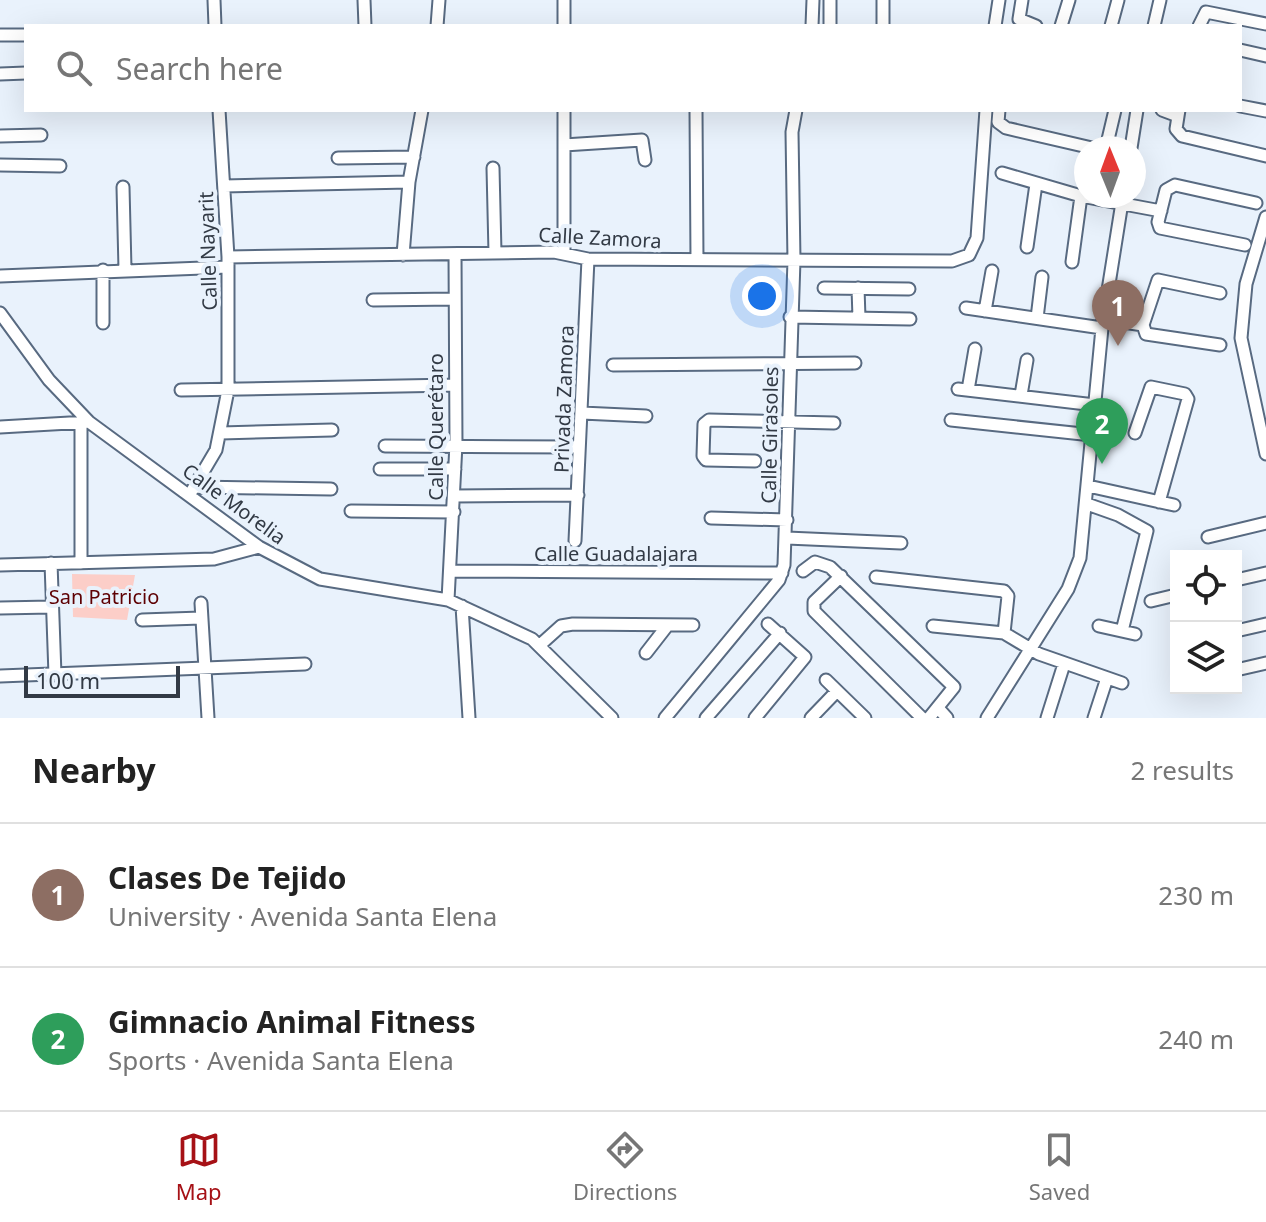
<!DOCTYPE html>
<html lang="en">
<head>
<meta charset="utf-8">
<style>
	:root { --surface:#fff; --page:#f2f2f2; --text:#222; --muted:#767676; --line:#e0e0e0; --accent:#a61116 }
	body { margin:0; font-family:"Noto Sans",sans-serif; background:var(--page); color:var(--text) }
	.controls { position:absolute; right:24px; bottom:24px; display:grid; overflow:hidden; border-radius:0px; box-shadow:0 8px 32px #0002 }
	.controls button { width:72px; height:72px; display:grid; place-items:center; padding:0; border:0; border-bottom:2px solid var(--line); background:var(--surface); color:var(--text); font:40px sans-serif }
	.compass { position:absolute; left:1074px; top:136px; width:72px; height:72px; border-radius:50%; background:var(--surface); box-shadow:0 8px 32px #0002; rotate:359deg }
	.scale { position:absolute; left:24px; bottom:20px; width:156px; box-sizing:border-box; padding-left:8px; border:4px solid #323a45; border-top:0; font-size:22px; line-height:28px; white-space:nowrap; color:#323a45; -webkit-text-stroke:6px #e9f2fc; paint-order:stroke }
	.you { position:absolute; left:762px; top:296px; width:28px; height:28px; margin:-20px; border:6px solid #fff; border-radius:50%; background:#1a73e8; box-shadow:0 0 0 12px #1a73e833 }
	.badge { display:grid; place-items:center; width:52px; height:52px; border-radius:50%; background:var(--accent); color:#fff; font-size:26px; font-weight:700 }
	.pin { position:absolute; translate:-50% -66px; filter:drop-shadow(0 2px 4px #0008) }
	.pin::after { content:''; position:absolute; top:42px; width:28px; height:24px; background:inherit; clip-path:polygon(0 0,100% 0,50% 100%) }
	.list { margin:0; padding:0; list-style:none }
	h2 { display:flex; justify-content:space-between; align-items:center; height:104px; margin:0; padding:0 32px; font-size:34px }
	h2 small { font-size:26px; font-weight:400; color:var(--muted) }
	.list li { display:grid; grid-template-columns:52px 1fr auto; gap:24px; align-items:center; box-sizing:border-box; height:144px; padding:0 32px; border-top:2px solid var(--line) }
	.list b { display:block; font-size:30px; white-space:nowrap }
	.list p { margin:0; font-size:26px; white-space:nowrap; color:var(--muted) }
	.list em { font-size:26px; font-style:normal; color:var(--muted) }
	.icon { flex:none; width:44px; height:44px; fill:none; stroke:currentColor; stroke-width:2; stroke-linecap:round; stroke-linejoin:round }
	.map { position:relative; flex:none; width:1266px; height:718px; overflow:hidden }
	.search { position:absolute; background:var(--surface); box-shadow:0 8px 32px #0002; left:24px; right:24px; top:24px; height:88px; display:flex; align-items:center; gap:20px; box-sizing:border-box; padding:0 28px; border-radius:0px; color:var(--muted); font-size:30px }
	.sheet { height:392px; background:var(--surface) }
	nav { display:flex; justify-content:space-around; align-items:center; box-sizing:border-box; height:112px; border-top:2px solid var(--line); background:var(--surface); font-size:22px; color:var(--muted) }
	nav a { display:grid; justify-items:center; gap:4px }
	nav .on { color:var(--accent) }
	.map>svg:first-child { display:block }
	.green { fill:#fccec8 }
	.lines { fill:none; stroke-linecap:round; stroke-linejoin:round }
	.street-casing { stroke:#586a81; stroke-width:15 }
	.street { stroke:#fff; stroke-width:11 }
	.labels { text-anchor:middle; stroke-width:8; stroke-linejoin:round; paint-order:stroke }
	.street-label { font-size:20px; fill:#323a45; stroke:#e9f2fc }
	.park-label { font-size:20px; fill:#5e0003; stroke:#e9f2fc }
</style>
</head>
<body>
<div class="map">
<svg width="1266" height="718" viewBox="0 0 1266 718">
	<rect width="100%" height="100%" fill="#e9f2fc"/>
	<path class="green" d="M 72,574 L 135,575 L 127,620 L 73,617 Z"/>
	<g class="lines">
		<g class="street-casing">
			<path id="street" d="M 214,0 L 215,26
				M 364,0 L 365,26
				M 830,0 L 830,26
				M 883,0 L 883,26
				M 1022,0 L 1019,19 L 1036,26
				M 437,26 L 439,0
				M 564,26 L 564,0
				M 812,26 L 813,0
				M 995,26 L 999,0
				M 1061,26 L 1069,0
				M 1111,26 L 1118,0
				M 1154,26 L 1160,0
				M 1199,26 L 1206,12 L 1266,24
				M 0,35 L 26,35
				M 1240,50 L 1266,56
				M 0,74 L 26,73
				M 1240,106 L 1266,111
				M 696,110 L 697,259
				M 999,110 L 998,122 L 1006,128 L 1092,148
				M 1162,110 L 1178,116
				M 1179,110 L 1176,129 L 1182,136 L 1266,156
				M 0,136 L 41,135
				M 564,145 L 642,140 L 645,160
				M 1106,148 L 1115,110
				M 1131,148 L 1137,110
				M 338,158 L 414,157
				M 0,165 L 60,166
				M 493,168 L 495,253
				M 1002,173 L 1081,196 L 1161,211
				M 224,186 L 409,182
				M 123,187 L 125,269
				M 1266,217 L 1246,284 L 1241,338 L 1266,454
				M 1245,245 L 1160,228 L 1158,222 L 1166,190 L 1175,185 L 1256,203
				M 1027,247 L 1036,184
				M 564,253 L 564,110
				M 403,255 L 409,182 L 422,110
				M 228,257 L 554,252 L 588,259 L 952,261 L 969,255 L 977,238 L 986,110
				M 1072,262 L 1081,196
				M 103,270 L 103,323
				M 0,276 L 228,267
				M 824,288 L 909,289
				M 858,288 L 859,318
				M 373,300 L 455,299
				M 966,308 L 1102,328
				M 985,311 L 992,271
				M 0,313 L 49,380 L 89,422 L 259,547 L 320,579 L 448,600 L 532,639 L 612,718
				M 790,317 L 910,319
				M 1037,318 L 1042,277
				M 1104,319 L 1143,325 L 1146,334 L 1220,345
				M 1143,325 L 1158,280 L 1220,293
				M 613,365 L 855,363
				M 958,389 L 1095,405
				M 181,390 L 454,385
				M 968,390 L 975,349
				M 1021,395 L 1027,360
				M 582,413 L 646,416
				M 951,420 L 1092,435
				M 81,423 L 81,563
				M 0,427 L 87,422
				M 221,433 L 332,430
				M 1135,433 L 1151,387 L 1185,394 L 1188,399 L 1159,502
				M 385,446 L 578,447
				M 755,461 L 706,460 L 703,456 L 704,424 L 709,420 L 834,423
				M 380,469 L 455,469
				M 1088,486 L 1174,505
				M 195,487 L 331,489
				M 190,494 L 216,450 L 228,390 L 228,257 L 219,110
				M 454,496 L 578,495
				M 1087,504 L 1118,515 L 1147,531 L 1122,631
				M 351,511 L 454,512
				M 711,518 L 787,520
				M 1208,537 L 1266,523
				M 787,538 L 901,543
				M 575,541 L 588,259
				M 51,563 L 55,675
				M 0,565 L 214,559 L 259,547
				M 450,571 L 782,573
				M 803,571 L 815,562 L 830,567 L 954,687 L 929,718
				M 841,576 L 814,602 L 814,611 L 922,718
				M 876,577 L 1004,591 L 1008,596 L 1004,633
				M 1236,580 L 1266,573
				M 448,600 L 456,444 L 455,254
				M 1151,601 L 1176,595
				M 201,603 L 208,718
				M 462,606 L 469,718
				M 0,608 L 51,607
				M 142,620 L 201,618
				M 933,626 L 1004,633 L 1039,654 L 1122,683
				M 1099,626 L 1135,634
				M 1236,631 L 1266,624
				M 541,644 L 561,626 L 573,624 L 693,625
				M 646,653 L 667,626
				M 1236,670 L 1266,663
				M 0,676 L 305,664
				M 826,680 L 865,718
				M 938,708 L 947,718
				M 665,718 L 779,580 L 784,565 L 794,260 L 792,132 L 796,110
				M 706,718 L 780,633
				M 755,718 L 805,657 L 768,624
				M 811,718 L 837,691
				M 987,718 L 1068,589 L 1080,558 L 1102,328 L 1123,196
				M 1047,718 L 1064,664
				M 1094,718 L 1107,678"/>
		</g>
		<use href="#street" class="street"/>
	</g>
	<g class="labels">
		<g class="street-label">
			<text transform="translate(600 238) rotate(3)" y="7">Calle Zamora</text>
			<text transform="translate(208 251) rotate(-92)" y="7">Calle Nayarit</text>
			<text transform="translate(564 399) rotate(-88)" y="7">Privada Zamora</text>
			<text transform="translate(436 427) rotate(-90)" y="7">Calle Querétaro</text>
			<text transform="translate(770 435) rotate(-89)" y="7">Calle Girasoles</text>
			<text transform="translate(234 504) rotate(36)" y="7">Calle Morelia</text>
			<text x="616" y="561">Calle Guadalajara</text>
		</g>
		<g class="park-label">
			<text x="104" y="604">San Patricio</text>
		</g>
	</g>
</svg>
<div class="controls">
<button><svg class="icon" aria-label="locate" viewBox="0 0 24 24"><circle cx="12" cy="12" r="6"/><path d="M12 2v4M12 18v4M2 12h4M18 12h4"/></svg></button>
<button><svg class="icon" aria-label="layers" viewBox="0 0 24 24"><path d="M12 4l9 5-9 5-9-5zM3 14l9 5 9-5"/></svg></button>
</div>
<svg class="compass" viewBox="-18 -18 36 36"><path d="M0-13l5 13h-10z" fill="#e53935"/><path d="M0 13l5-13h-10z" fill="#767676"/></svg>
<div class="scale">100 m</div>
<div class="you"></div>
<div class="pin badge" style="left:1118px;top:346px;background:#8d6e63">1</div>
<div class="pin badge" style="left:1102px;top:464px;background:#2e9e5b">2</div>
<div class="search"><svg class="icon" aria-label="search" viewBox="0 0 24 24"><circle cx="10" cy="10" r="6"/><path d="M15 15l6 6"/></svg>Search here</div>
</div>
<section class="sheet">
<h2>Nearby<small>2 results</small></h2>
<ul class="list">
<li><span class="badge" style="background:#8d6e63">1</span><div><b>Clases De Tejido</b><p>University · Avenida Santa Elena</p></div><em>230 m</em></li>
<li><span class="badge" style="background:#2e9e5b">2</span><div><b>Gimnacio Animal Fitness</b><p>Sports · Avenida Santa Elena</p></div><em>240 m</em></li>
</ul>
</section>
<nav>
<a class="on"><svg class="icon" aria-label="map" viewBox="0 0 24 24"><path d="M3 6l6-2 6 2 6-2v14l-6 2-6-2-6 2zM9 4v14M15 6v14"/></svg>Map</a>
<a><svg class="icon" aria-label="directions" viewBox="0 0 24 24"><path d="M12 3l9 9-9 9-9-9zM9 14v-3h6M13 9l2 2-2 2"/></svg>Directions</a>
<a><svg class="icon" aria-label="saved" viewBox="0 0 24 24"><path d="M7 4h10v16l-5-4-5 4z"/></svg>Saved</a>
</nav>
</body>
</html>
